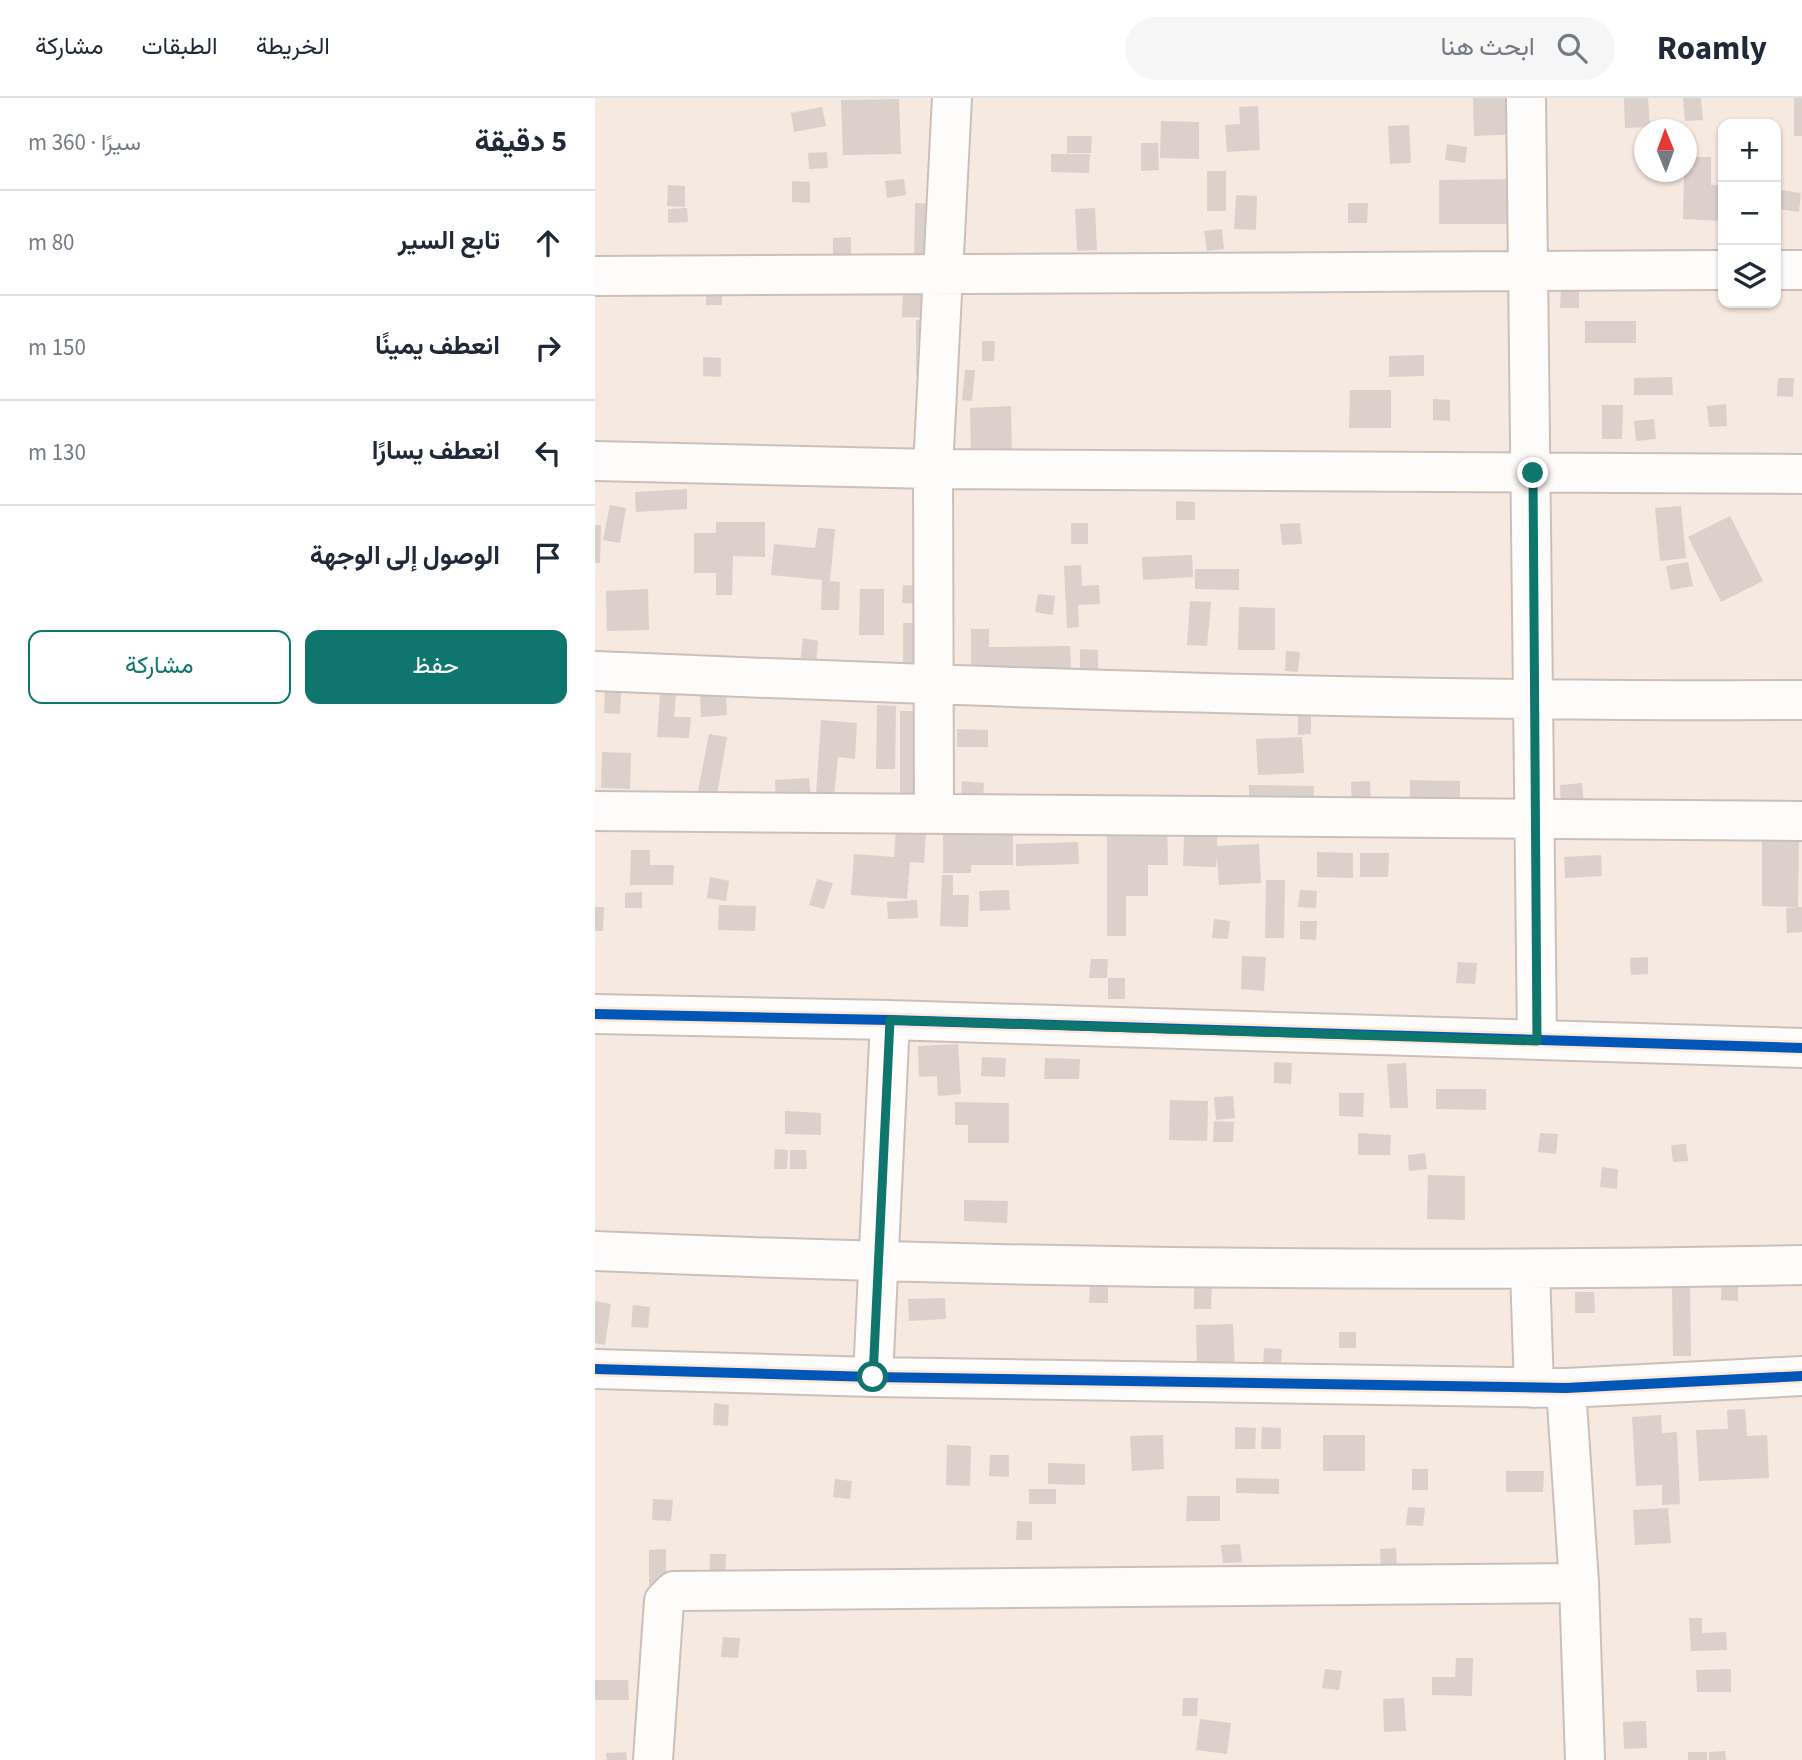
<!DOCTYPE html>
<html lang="ar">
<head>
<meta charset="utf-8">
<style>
	:root { --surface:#fff; --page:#f6f6f7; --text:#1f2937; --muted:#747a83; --line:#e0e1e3; --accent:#0f766e }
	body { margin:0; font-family:"Source Sans 3",Vazirmatn,sans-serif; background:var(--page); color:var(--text); direction:rtl }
	.controls { position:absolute; right:21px; top:21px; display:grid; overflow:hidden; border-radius:14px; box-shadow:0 2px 5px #0004 }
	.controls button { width:63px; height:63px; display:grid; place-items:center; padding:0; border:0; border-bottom:2px solid var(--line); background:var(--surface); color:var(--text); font:35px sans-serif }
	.compass { position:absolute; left:1039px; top:21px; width:63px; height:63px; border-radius:50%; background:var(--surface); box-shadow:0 2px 5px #0004; rotate:359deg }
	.stop { position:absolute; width:21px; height:21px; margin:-16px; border:5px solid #0f766e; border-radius:50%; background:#fff }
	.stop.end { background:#0f766e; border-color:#fff; box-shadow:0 2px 7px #0008 }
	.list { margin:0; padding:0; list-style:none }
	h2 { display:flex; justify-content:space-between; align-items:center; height:91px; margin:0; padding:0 28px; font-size:30px }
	h2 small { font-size:23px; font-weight:400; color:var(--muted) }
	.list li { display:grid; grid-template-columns:46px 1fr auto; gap:21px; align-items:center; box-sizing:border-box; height:105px; padding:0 28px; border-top:2px solid var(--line) }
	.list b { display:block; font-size:26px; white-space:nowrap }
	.list em { font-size:23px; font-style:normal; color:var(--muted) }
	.actions { display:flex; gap:14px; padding:21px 28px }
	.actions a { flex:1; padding:16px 0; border:2px solid var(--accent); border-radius:14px; text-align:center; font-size:24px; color:var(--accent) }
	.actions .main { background:var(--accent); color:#fff }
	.icon { flex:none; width:38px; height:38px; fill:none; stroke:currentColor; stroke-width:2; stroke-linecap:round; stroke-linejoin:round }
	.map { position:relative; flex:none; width:1207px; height:1662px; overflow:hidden; direction:ltr }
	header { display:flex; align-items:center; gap:42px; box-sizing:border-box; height:98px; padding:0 35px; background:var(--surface); border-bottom:2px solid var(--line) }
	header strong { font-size:33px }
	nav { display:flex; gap:38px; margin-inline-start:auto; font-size:24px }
	.search { width:490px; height:63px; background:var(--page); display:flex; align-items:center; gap:18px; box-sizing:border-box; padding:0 24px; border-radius:38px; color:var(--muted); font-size:26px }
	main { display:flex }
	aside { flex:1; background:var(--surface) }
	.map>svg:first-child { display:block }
	.building { fill:#dcd0cb }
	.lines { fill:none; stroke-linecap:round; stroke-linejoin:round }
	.minor-casing { stroke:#cbc0b9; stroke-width:42 }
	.minor { stroke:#fefcfa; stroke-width:38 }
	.cycleway-casing { stroke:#fee8d7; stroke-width:15 }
	.cycleway { stroke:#0057b8; stroke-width:10 }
	.route { stroke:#0f766e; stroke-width:9 }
</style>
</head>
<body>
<header>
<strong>Roamly</strong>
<div class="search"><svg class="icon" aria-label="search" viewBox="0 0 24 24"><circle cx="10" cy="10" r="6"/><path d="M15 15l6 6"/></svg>ابحث هنا</div>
<nav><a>الخريطة</a><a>الطبقات</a><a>مشاركة</a></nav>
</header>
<main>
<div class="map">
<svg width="1207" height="1662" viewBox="0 0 1207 1662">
	<rect width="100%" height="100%" fill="#f5e9e0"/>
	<path class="building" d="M 878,0 L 928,0 L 929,36 L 879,38 Z
		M 1029,0 L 1053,0 L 1055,29 L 1030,30 Z
		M 1088,0 L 1106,0 L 1108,22 L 1090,23 Z
		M 1199,0 L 1207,0 L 1207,38 L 1199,38 Z
		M 304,1 L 306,56 L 248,57 L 246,2 Z
		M 663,8 L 665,52 L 632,54 L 630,27 L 645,26 L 644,9 Z
		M 227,9 L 231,28 L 199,34 L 196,15 Z
		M 566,23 L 604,24 L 604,61 L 565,60 Z
		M 814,27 L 816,65 L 795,66 L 793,28 Z
		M 472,38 L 497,38 L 496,55 L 472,55 Z
		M 546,45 L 563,45 L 564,72 L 546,73 Z
		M 852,46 L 872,49 L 870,65 L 850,62 Z
		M 232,54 L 233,70 L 214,71 L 213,55 Z
		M 456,56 L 495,56 L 494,75 L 456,74 Z
		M 1092,59 L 1116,59 L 1116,87 L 1128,87 L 1128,123 L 1088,121 L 1089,78 L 1072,77 L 1072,74 L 1092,74 Z
		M 612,73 L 631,73 L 631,113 L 612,113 Z
		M 309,81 L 311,97 L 292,100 L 290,83 Z
		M 924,81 L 925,126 L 844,126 L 844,82 Z
		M 197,83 L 215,84 L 215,105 L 197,104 Z
		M 73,87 L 90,88 L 90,109 L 72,108 Z
		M 1186,92 L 1206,95 L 1204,114 L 1183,111 Z
		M 641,97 L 662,98 L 661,132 L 639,131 Z
		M 320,105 L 346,106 L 346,161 L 319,160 Z
		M 753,105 L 773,105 L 772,125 L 753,125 Z
		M 92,110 L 93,124 L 73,125 L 73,111 Z
		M 500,110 L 502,152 L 482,153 L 480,111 Z
		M 627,131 L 629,151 L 612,153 L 609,133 Z
		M 256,139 L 256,157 L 238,157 L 238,140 Z
		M 308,188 L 337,189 L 336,220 L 307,219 Z
		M 111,189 L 127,190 L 127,207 L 111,207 Z
		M 966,191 L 984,192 L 984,210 L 965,210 Z
		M 321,222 L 341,222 L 341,278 L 321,277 Z
		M 990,223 L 1041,223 L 1041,245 L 990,245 Z
		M 387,243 L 400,243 L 399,263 L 387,263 Z
		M 829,257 L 829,278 L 794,279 L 794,258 Z
		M 108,259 L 126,260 L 126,279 L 108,278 Z
		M 370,272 L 380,272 L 377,303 L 367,302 Z
		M 1077,279 L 1078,297 L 1039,297 L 1039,280 Z
		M 1183,280 L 1199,280 L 1198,299 L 1182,298 Z
		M 755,292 L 796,292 L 796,330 L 754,330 Z
		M 838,301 L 855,302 L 855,323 L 838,322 Z
		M 1131,306 L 1132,328 L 1114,329 L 1112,308 Z
		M 1007,307 L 1028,307 L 1027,341 L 1007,341 Z
		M 416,308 L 417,356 L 376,358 L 375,310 Z
		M 1059,321 L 1061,341 L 1041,343 L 1039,323 Z
		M 92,391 L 92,411 L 41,414 L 40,394 Z
		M 581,403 L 600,404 L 600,422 L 581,422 Z
		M 15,407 L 31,410 L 25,445 L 8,442 Z
		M 1086,408 L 1091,460 L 1065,463 L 1060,410 Z
		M 1135,418 L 1168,483 L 1126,504 L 1093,439 Z
		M 121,424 L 170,424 L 170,459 L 138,458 L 137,497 L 121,497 L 121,475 L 99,475 L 99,435 L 121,435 Z
		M 476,425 L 493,425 L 493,446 L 476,446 Z
		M 705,425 L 707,446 L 687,447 L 685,426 Z
		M 0,427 L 6,427 L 5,465 L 0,465 Z
		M 223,430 L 240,431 L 235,483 L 245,484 L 244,512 L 226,512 L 227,482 L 176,477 L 179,446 L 220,450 Z
		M 597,457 L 598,479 L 548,482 L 547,459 Z
		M 1093,464 L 1098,488 L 1076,492 L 1071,468 Z
		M 486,467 L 487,488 L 504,487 L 505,506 L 483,507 L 484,529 L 472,530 L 469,468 Z
		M 600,471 L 644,471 L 644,492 L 600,491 Z
		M 308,487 L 327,488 L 326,506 L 307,505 Z
		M 53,491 L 54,532 L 12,533 L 11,493 Z
		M 265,491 L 289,491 L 289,537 L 264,537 Z
		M 443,496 L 460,498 L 458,517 L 440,514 Z
		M 595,503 L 616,504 L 612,548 L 592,547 Z
		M 644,509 L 680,510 L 680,552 L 643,552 Z
		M 308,525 L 329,525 L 329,566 L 308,566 Z
		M 376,531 L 394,531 L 394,549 L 475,548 L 476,573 L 376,575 Z
		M 208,540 L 223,543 L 221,567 L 205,565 Z
		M 485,551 L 503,552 L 503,578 L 485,577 Z
		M 691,553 L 705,554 L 703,574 L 690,573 Z
		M 10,593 L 26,594 L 25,616 L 9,615 Z
		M 65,596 L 81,597 L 79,619 L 96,619 L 94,640 L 62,639 Z
		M 131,597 L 132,617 L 106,619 L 105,598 Z
		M 282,607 L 301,608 L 300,671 L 281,671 Z
		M 305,613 L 337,613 L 335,700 L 305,700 Z
		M 703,616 L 716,616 L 716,636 L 703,637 Z
		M 226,622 L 262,625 L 260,661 L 243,659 L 239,698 L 221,697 Z
		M 362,631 L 393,632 L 393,649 L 362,649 Z
		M 114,636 L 132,639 L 122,696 L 103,693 Z
		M 707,639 L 709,675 L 663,677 L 661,641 Z
		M 7,654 L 36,655 L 35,691 L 6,690 Z
		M 214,680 L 216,703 L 181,705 L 180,682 Z
		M 815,682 L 865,683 L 865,707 L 815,706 Z
		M 367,683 L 389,685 L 388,701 L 366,700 Z
		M 775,683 L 776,714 L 757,714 L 756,684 Z
		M 987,685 L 989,706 L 966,708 L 965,687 Z
		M 654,687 L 719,688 L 719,706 L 654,706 Z
		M 301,731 L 331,733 L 329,765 L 315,764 L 312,801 L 256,797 L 259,756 L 299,759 Z
		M 512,731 L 572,731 L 573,767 L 553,767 L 553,798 L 531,798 L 531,838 L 512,838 Z
		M 348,735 L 418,736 L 418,767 L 376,767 L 376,775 L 348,775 Z
		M 1167,735 L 1204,735 L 1203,809 L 1167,808 Z
		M 589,736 L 622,737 L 622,748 L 664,746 L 666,785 L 624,787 L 622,759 L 621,769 L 588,768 Z
		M 483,744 L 484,766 L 421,768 L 421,746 Z
		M 36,752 L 55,752 L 55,767 L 79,767 L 78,787 L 35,787 Z
		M 722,754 L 758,755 L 758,780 L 722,779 Z
		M 765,755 L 794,755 L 793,779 L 765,779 Z
		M 1006,757 L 1007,778 L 970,780 L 969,759 Z
		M 347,777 L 358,777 L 358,797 L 374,797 L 373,829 L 345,828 Z
		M 115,779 L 134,783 L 131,803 L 112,800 Z
		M 222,781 L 238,785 L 229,811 L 214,807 Z
		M 671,782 L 690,782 L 689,840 L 670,840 Z
		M 414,792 L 415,812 L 385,813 L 384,793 Z
		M 705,792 L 722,793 L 721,810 L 703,809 Z
		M 47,794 L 47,810 L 30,810 L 30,795 Z
		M 322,802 L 323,820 L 293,821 L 292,804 Z
		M 124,807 L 161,808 L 160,833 L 123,832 Z
		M 0,809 L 9,809 L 8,833 L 0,833 Z
		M 1203,809 L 1207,809 L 1207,834 L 1192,835 L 1191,810 Z
		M 619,821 L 635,823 L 633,841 L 617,840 Z
		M 705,823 L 722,823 L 721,842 L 705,841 Z
		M 647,858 L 671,859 L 669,893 L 646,891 Z
		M 1053,859 L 1053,876 L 1036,877 L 1035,860 Z
		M 496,861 L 513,861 L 512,880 L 494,880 Z
		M 863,864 L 882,865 L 880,886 L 861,885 Z
		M 513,880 L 530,880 L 530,901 L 513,901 Z
		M 363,946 L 366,996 L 343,998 L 342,978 L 324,979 L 323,948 Z
		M 387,959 L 411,960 L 410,979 L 386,978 Z
		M 450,960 L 485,961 L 484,981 L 449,981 Z
		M 679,964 L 697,965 L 696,986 L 679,985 Z
		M 811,965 L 813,1010 L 795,1010 L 792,966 Z
		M 841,991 L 891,991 L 891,1012 L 841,1011 Z
		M 744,995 L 769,995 L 768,1019 L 744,1018 Z
		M 638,998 L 640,1020 L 621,1022 L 619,999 Z
		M 575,1002 L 613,1003 L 612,1043 L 574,1042 Z
		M 360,1004 L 414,1005 L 414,1045 L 373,1045 L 373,1027 L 360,1027 Z
		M 190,1013 L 226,1015 L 226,1037 L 190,1036 Z
		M 619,1023 L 639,1024 L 638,1044 L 618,1044 Z
		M 763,1035 L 796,1037 L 795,1057 L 763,1057 Z
		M 945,1035 L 963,1036 L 961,1056 L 943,1054 Z
		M 1091,1046 L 1093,1063 L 1078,1064 L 1076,1047 Z
		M 180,1051 L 193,1052 L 192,1071 L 179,1071 Z
		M 195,1052 L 211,1052 L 212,1071 L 195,1071 Z
		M 830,1055 L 832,1071 L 814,1073 L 813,1057 Z
		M 1007,1069 L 1023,1071 L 1022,1091 L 1005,1089 Z
		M 833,1077 L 870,1078 L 870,1122 L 832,1121 Z
		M 369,1102 L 413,1103 L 412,1125 L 369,1123 Z
		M 1127,1179 L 1143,1180 L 1143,1203 L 1126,1202 Z
		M 599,1184 L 617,1184 L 616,1211 L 599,1211 Z
		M 495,1185 L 513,1186 L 513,1205 L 494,1205 Z
		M 1077,1185 L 1095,1185 L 1096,1258 L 1078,1258 Z
		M 980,1194 L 999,1194 L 1000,1215 L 980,1215 Z
		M 350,1200 L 351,1221 L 314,1223 L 313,1201 Z
		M 0,1203 L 16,1206 L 10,1247 L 0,1245 Z
		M 38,1207 L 55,1209 L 53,1230 L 36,1229 Z
		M 638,1226 L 640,1271 L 602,1273 L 601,1227 Z
		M 744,1234 L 761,1234 L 761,1250 L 744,1250 Z
		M 669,1250 L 687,1251 L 686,1268 L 668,1267 Z
		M 119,1305 L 134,1307 L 133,1328 L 118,1327 Z
		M 1150,1311 L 1152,1338 L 1172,1337 L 1174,1380 L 1104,1383 L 1101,1332 L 1133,1331 L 1132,1312 Z
		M 1066,1317 L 1067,1335 L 1082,1334 L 1085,1406 L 1067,1407 L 1067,1387 L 1041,1388 L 1037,1319 Z
		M 640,1329 L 661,1330 L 660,1351 L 640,1351 Z
		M 667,1329 L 686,1330 L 686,1351 L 666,1351 Z
		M 568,1337 L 569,1371 L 537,1373 L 535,1338 Z
		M 728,1337 L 770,1337 L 770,1373 L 728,1373 Z
		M 352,1347 L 376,1348 L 375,1388 L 351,1387 Z
		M 395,1357 L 414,1357 L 414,1379 L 394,1378 Z
		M 453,1365 L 490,1366 L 490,1387 L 453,1386 Z
		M 817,1371 L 833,1371 L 833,1392 L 817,1392 Z
		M 911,1373 L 949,1373 L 948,1394 L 911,1394 Z
		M 641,1380 L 684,1381 L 684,1396 L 641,1395 Z
		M 240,1381 L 257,1383 L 255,1401 L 238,1399 Z
		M 434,1391 L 461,1391 L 461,1406 L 434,1406 Z
		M 592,1398 L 625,1398 L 625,1423 L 591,1423 Z
		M 58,1401 L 78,1402 L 76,1423 L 57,1422 Z
		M 813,1409 L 830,1410 L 828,1428 L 811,1427 Z
		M 1073,1410 L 1076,1445 L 1040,1447 L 1038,1412 Z
		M 422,1423 L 437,1424 L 437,1442 L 421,1442 Z
		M 645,1446 L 647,1464 L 628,1465 L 626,1447 Z
		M 801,1450 L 802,1470 L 786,1471 L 785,1451 Z
		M 71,1451 L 71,1487 L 54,1487 L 54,1452 Z
		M 115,1456 L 131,1456 L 130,1489 L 114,1488 Z
		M 1094,1520 L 1107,1520 L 1107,1535 L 1131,1534 L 1132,1552 L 1096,1553 Z
		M 128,1539 L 145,1540 L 143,1560 L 126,1559 Z
		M 861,1560 L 878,1560 L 877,1598 L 837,1597 L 837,1579 L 860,1579 Z
		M 730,1571 L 747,1573 L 744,1592 L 727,1590 Z
		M 1136,1571 L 1136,1594 L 1102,1594 L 1101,1572 Z
		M 0,1582 L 33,1582 L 34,1602 L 0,1602 Z
		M 588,1600 L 603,1600 L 602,1618 L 587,1618 Z
		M 809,1600 L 811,1633 L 789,1634 L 788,1601 Z
		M 605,1621 L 636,1625 L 632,1656 L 601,1652 Z
		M 1051,1623 L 1052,1650 L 1029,1651 L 1028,1624 Z
		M 1130,1653 L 1131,1662 L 1114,1662 L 1114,1654 Z
		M 31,1654 L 32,1662 L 12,1662 L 11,1655 Z
		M 1093,1654 L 1112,1654 L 1112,1662 L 1093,1662 Z"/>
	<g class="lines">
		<g class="minor-casing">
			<path id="minor" d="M 931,0 L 942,942
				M 1181,172 L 1207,172
				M 0,178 L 1128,172
				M 0,363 L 338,371 L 1207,376
				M 0,573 C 402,590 804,604 1207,602
				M 0,713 L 1207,723
				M 339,715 L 338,371 L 357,0
				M 0,916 L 295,922 L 1207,950
				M 0,1153 C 402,1170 805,1175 1207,1167
				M 935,1173 L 939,1290
				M 0,1271 L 278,1279 L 971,1290 L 1207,1278
				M 278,1279 L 295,922
				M 971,1290 L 984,1485 L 990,1662
				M 58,1662 L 69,1503 L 79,1493 L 984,1485"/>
		</g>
		<use href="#minor" class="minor"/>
		<g class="cycleway-casing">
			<path id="cycleway" d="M 0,916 L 295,922 L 1207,950
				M 0,1271 L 278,1279 L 971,1290 L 1207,1278"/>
		</g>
		<use href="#cycleway" class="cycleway"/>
	</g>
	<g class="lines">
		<path class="route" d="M 278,1279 L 295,922 L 942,943 L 938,375"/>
	</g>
</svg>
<div class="controls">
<button>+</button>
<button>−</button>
<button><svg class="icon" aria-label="layers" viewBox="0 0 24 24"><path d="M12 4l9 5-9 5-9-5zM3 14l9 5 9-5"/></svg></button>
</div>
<svg class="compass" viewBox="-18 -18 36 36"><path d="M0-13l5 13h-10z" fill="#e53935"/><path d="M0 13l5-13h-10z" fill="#747a83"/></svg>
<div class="stop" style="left:278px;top:1279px"></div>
<div class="stop end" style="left:938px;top:375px"></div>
</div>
<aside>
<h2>5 دقيقة<small>سيرًا · 360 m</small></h2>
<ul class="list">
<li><svg class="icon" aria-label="ahead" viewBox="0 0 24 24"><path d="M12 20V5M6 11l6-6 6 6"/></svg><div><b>تابع السير</b></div><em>80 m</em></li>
<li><svg class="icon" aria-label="right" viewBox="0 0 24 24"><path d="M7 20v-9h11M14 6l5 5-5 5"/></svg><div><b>انعطف يمينًا</b></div><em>150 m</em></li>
<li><svg class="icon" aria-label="left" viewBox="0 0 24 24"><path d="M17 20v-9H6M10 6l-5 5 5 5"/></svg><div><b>انعطف يسارًا</b></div><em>130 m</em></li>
<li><svg class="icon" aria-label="arrive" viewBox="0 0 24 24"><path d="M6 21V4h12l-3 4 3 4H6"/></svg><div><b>الوصول إلى الوجهة</b></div></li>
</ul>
<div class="actions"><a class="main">حفظ</a><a>مشاركة</a></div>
</aside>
</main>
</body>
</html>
